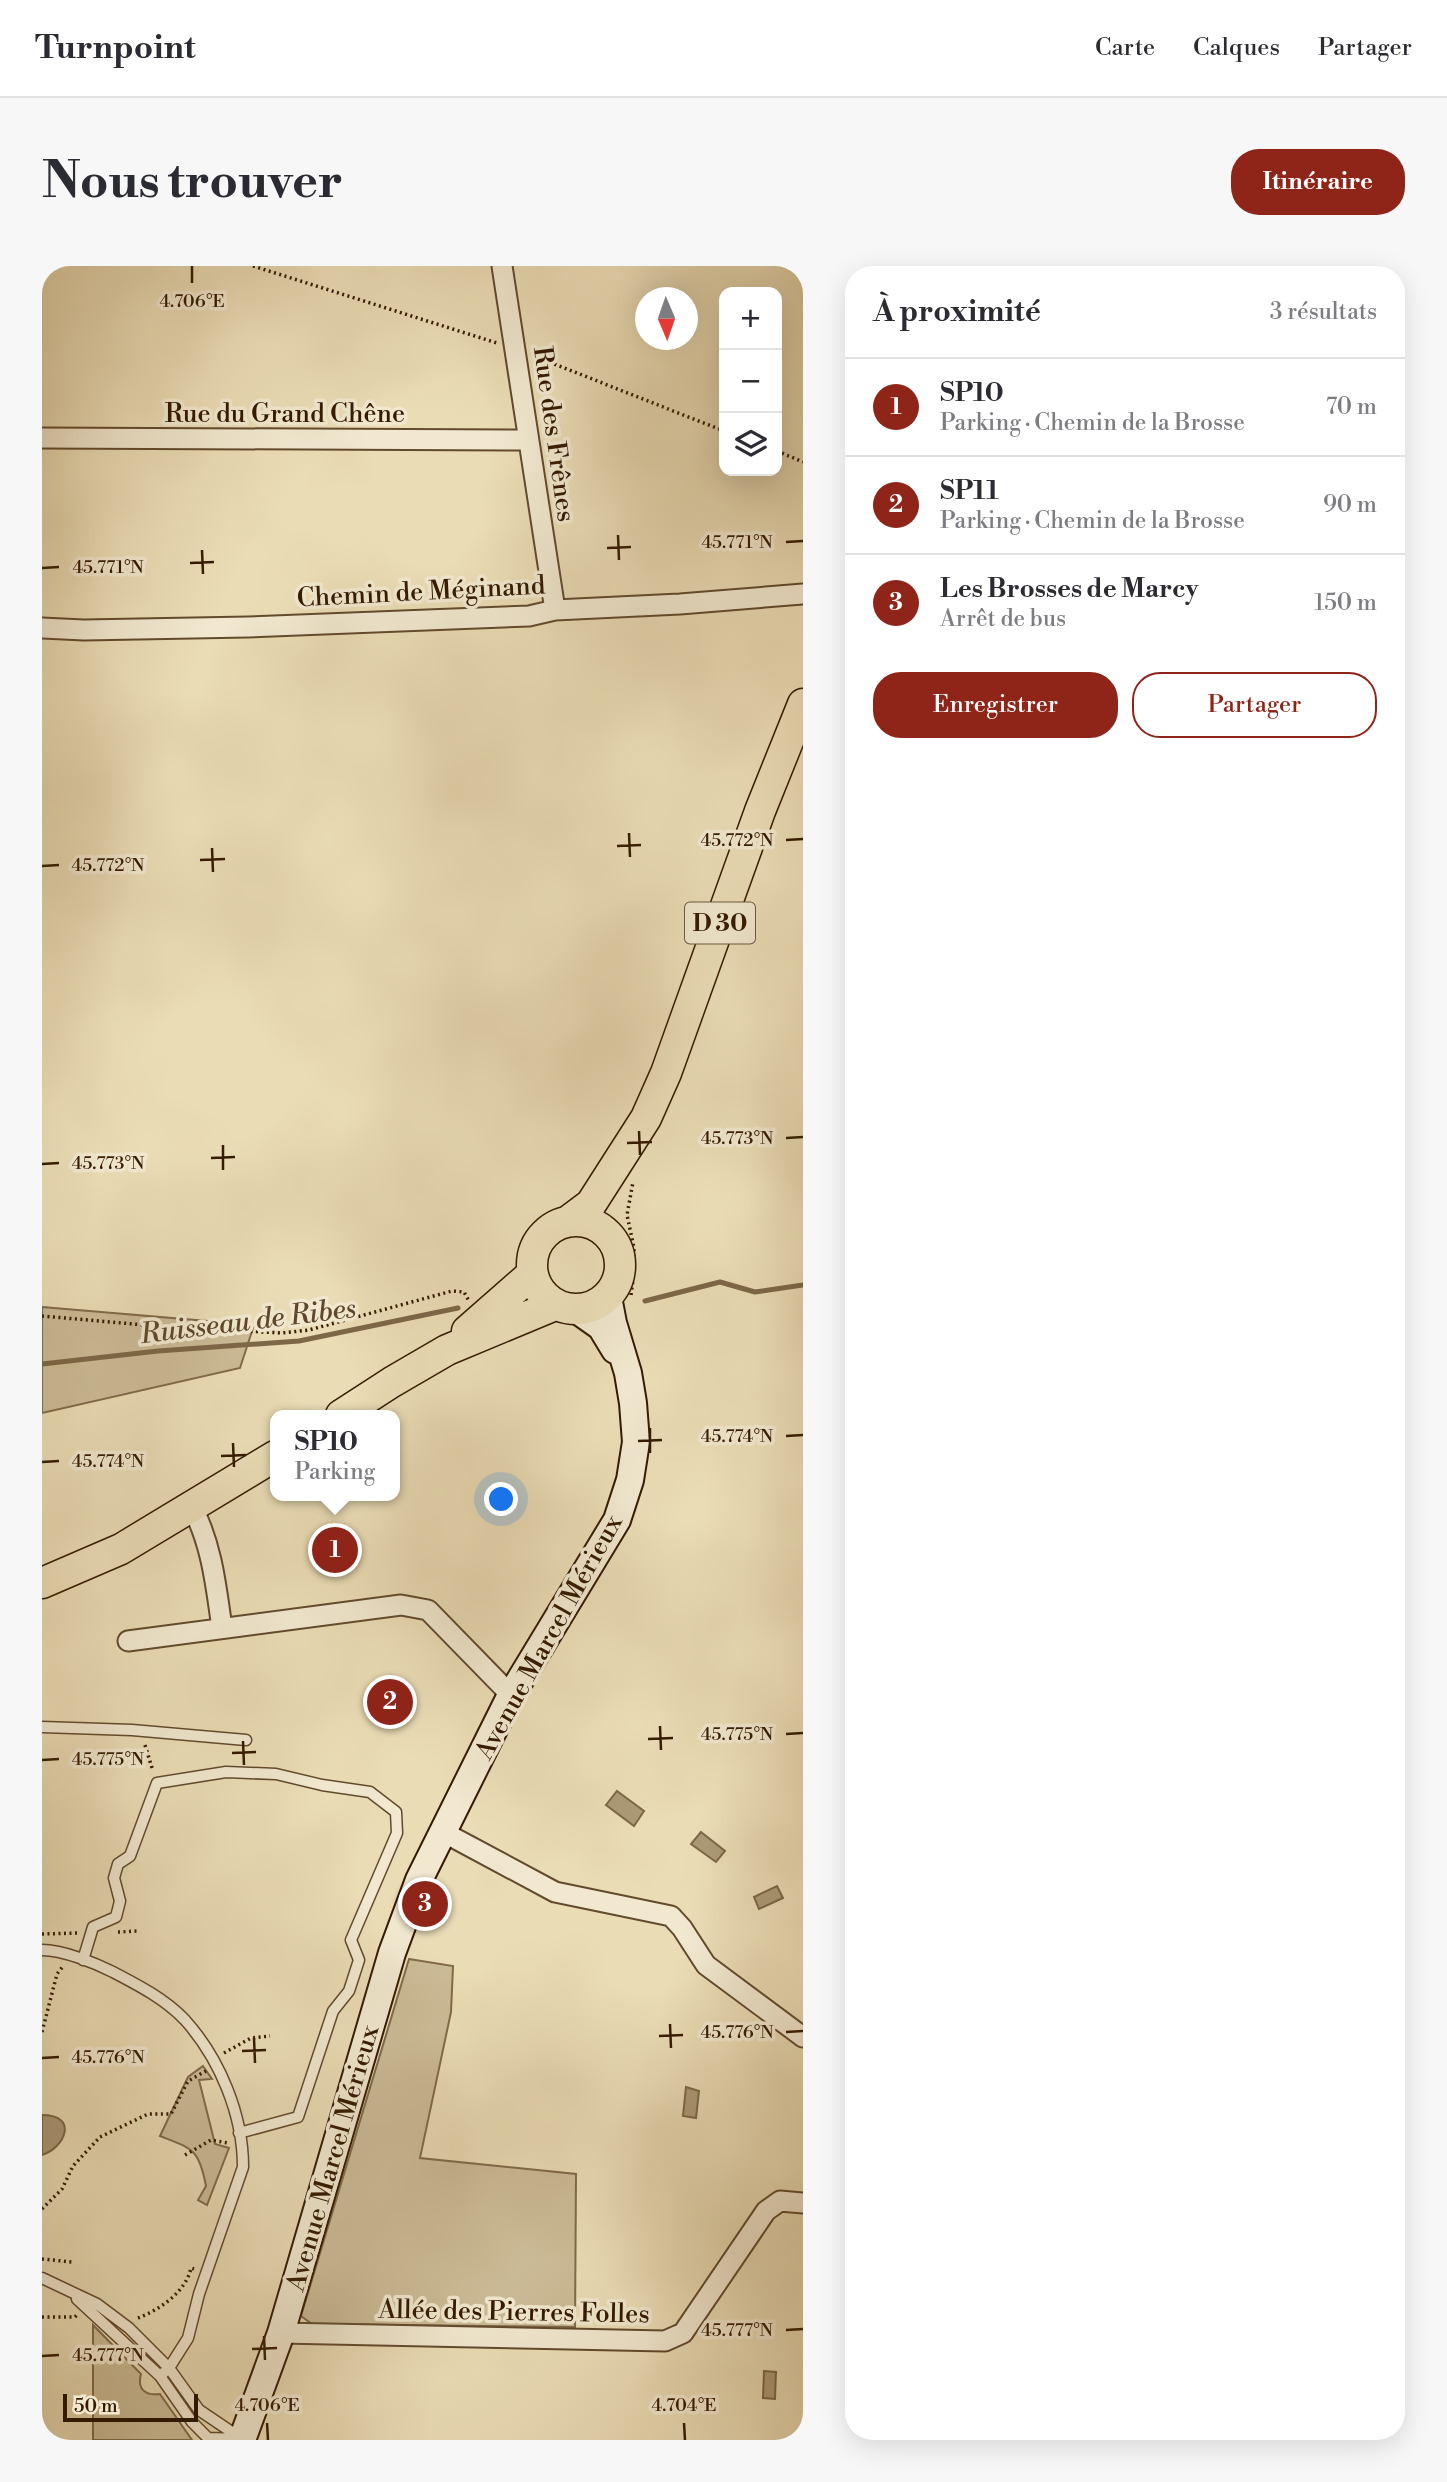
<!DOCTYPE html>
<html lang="fr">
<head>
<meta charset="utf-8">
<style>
	:root { --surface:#fff; --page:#f7f7f7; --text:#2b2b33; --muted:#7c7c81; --line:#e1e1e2; --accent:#8f2418 }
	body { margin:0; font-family:"Libre Bodoni",serif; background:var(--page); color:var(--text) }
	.controls { position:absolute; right:21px; top:21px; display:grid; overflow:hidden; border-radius:14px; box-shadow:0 7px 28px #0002 }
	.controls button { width:63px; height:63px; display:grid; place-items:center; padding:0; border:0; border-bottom:2px solid var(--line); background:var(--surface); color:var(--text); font:35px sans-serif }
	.compass { position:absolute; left:593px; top:21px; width:63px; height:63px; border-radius:50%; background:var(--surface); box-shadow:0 7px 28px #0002; rotate:178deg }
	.scale { position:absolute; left:21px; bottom:18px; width:135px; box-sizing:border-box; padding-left:7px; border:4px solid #341a00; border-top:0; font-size:19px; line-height:24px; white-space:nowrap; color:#341a00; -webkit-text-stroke:5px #f1e8cf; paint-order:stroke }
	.you { position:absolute; left:460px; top:1234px; width:24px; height:24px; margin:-18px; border:5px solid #fff; border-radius:50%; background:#1a73e8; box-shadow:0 0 0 10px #1a73e833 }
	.badge { display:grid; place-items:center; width:46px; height:46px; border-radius:50%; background:var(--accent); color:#fff; font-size:23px; font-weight:700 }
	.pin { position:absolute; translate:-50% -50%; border:4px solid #fff; box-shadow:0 2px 7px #0006 }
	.popup { position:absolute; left:228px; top:1144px; width:130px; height:91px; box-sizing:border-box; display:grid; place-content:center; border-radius:14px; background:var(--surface); filter:drop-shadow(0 2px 5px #0005); font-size:23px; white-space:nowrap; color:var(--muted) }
	.popup b { font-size:26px; color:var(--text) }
	.popup::after { content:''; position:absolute; left:50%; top:100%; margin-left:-14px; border:14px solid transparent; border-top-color:var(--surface) }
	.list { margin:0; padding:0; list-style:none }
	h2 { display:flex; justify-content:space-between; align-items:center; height:91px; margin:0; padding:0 28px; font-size:30px }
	h2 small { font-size:23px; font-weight:400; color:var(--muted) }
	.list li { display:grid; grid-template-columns:46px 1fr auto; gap:21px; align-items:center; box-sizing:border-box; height:98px; padding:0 28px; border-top:2px solid var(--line) }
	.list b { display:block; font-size:26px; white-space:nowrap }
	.list p { margin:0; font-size:23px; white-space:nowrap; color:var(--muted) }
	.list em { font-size:23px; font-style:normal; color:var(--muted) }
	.actions { display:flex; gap:14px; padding:21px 28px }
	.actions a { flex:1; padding:16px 0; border:2px solid var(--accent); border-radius:28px; text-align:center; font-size:24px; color:var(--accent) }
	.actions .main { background:var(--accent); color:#fff }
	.icon { flex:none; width:38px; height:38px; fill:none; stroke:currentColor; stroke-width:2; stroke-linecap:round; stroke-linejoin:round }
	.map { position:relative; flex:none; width:761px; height:2174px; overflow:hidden; border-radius:28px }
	header { display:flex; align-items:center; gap:42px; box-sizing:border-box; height:98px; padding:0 35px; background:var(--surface); border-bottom:2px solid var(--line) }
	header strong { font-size:33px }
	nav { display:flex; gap:38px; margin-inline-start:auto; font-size:24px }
	.intro { display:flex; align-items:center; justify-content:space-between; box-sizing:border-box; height:168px; padding:0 42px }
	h1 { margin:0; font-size:49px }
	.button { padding:18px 32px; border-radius:28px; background:var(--accent); color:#fff; font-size:24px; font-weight:700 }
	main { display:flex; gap:42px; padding:0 42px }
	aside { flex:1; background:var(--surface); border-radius:28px; box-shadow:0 7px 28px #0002 }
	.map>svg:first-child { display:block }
	.green { fill:#cbbb96; stroke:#806a4b; stroke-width:2 }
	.water { fill:#ac9a77; stroke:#7c6747; stroke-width:2 }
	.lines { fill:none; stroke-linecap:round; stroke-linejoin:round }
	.stream { stroke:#7c6747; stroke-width:5 }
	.service-casing { stroke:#624a2d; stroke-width:13 }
	.minor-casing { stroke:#624a2d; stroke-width:23 }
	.secondary-casing { stroke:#341a00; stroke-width:30 }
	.primary-casing { stroke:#341a00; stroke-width:33 }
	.path { stroke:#341a00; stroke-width:3.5; stroke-dasharray:2 3.5; stroke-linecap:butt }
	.service { stroke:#f1e8cf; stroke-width:10 }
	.minor { stroke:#f1e8cf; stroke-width:19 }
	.secondary { stroke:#f1e8cf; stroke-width:26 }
	.primary { stroke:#eadcb5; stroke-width:30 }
	.ticks { fill:none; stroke:#341a00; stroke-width:2.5 }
	.labels { text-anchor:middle; stroke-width:7; stroke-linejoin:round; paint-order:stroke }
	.shield { fill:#f1e8cf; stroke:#6d583e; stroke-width:2 }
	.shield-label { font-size:24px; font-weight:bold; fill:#341a00 }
	.street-label { font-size:26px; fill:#341a00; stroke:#f1e8cf }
	.water-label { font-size:28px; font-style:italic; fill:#5e472a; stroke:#f1e8cf }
	.ticks-label { font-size:18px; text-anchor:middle; fill:#341a00; stroke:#f1e8cf; stroke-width:7; stroke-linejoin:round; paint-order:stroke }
</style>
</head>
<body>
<header>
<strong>Turnpoint</strong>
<nav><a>Carte</a><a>Calques</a><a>Partager</a></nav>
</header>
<div class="intro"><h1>Nous trouver</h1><a class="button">Itinéraire</a></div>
<main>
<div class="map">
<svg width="761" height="2174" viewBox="0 0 761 2174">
	<rect width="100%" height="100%" fill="#eadcb5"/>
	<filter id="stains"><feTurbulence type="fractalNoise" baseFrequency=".00286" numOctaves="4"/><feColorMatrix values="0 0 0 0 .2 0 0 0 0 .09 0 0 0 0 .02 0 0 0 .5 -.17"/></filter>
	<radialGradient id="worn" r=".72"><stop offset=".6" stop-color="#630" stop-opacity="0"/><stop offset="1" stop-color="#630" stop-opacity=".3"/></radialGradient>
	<path class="green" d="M 0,1041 L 212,1059 L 198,1102 L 0,1147 Z
		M 367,1693 L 411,1700 L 409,1746 L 378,1892 L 534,1908 L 533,2061 L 270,2058 L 259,2050 Z
		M 161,1800 L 170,1813 L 157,1814 L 173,1878 L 187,1882 L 165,1939 L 156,1934 L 164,1920 C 157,1883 151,1883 118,1870 L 146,1811 Z
		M 51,2059 L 99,2108 C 95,2123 103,2130 118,2128 L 150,2174 L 51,2174 Z"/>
	<path class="water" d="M 575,1525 L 602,1545 L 592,1560 L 564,1539 Z
		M 659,1566 L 683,1585 L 674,1596 L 649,1578 Z
		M 735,1620 L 741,1632 L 717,1643 L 712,1631 Z
		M 644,1821 L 657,1825 L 654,1852 L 641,1850 Z
		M 0,1849 C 37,1849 23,1882 0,1889 Z
		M 722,2105 L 734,2106 L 733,2133 L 721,2132 Z"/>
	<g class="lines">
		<path class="stream" d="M 603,1035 L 678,1016 L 713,1026 L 761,1019
			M 0,1098 L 116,1085 L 257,1075 L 416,1042"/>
		<g class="service-casing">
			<path id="service" d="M 0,1461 L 90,1464 L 204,1474
				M 0,1684 C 21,1684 53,1697 71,1706 C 96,1719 123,1733 143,1754 C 178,1793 201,1849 201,1901 L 157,2028 L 146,2072 L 127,2102 L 118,2110
				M 41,1694 L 51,1661 L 74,1651 L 78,1635 L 72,1612 L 76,1598 L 88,1590 L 115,1517 L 184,1506 L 234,1508 L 280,1519 L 328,1526 L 354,1546 L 355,1567 L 309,1674 L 317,1694 L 307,1725 L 291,1745 L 256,1851 L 197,1867
				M 0,2012 L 55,2038 L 87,2062 L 127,2102 L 157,2144 L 200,2173
				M 35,2033 L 118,2110 L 150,2156 L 166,2172 L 200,2173"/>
		</g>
		<g class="minor-casing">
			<path id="minor" d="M 460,0 L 513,344
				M 0,172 L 486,174
				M 0,362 L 42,364 L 206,361 L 487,350 L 513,344 L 638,338 L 761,328
				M 150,1241 C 170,1279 174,1320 180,1362
				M 86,1375 L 359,1339 L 386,1344 L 469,1429
				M 401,1566 L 513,1626 L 629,1650 L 640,1662 L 664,1699 L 761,1771
				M 239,2067 L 623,2075 L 641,2067 L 724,1945 L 738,1935 L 761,1937"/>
		</g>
		<g class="secondary-casing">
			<path id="secondary" d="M 535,1044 L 559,1061 L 573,1084
				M 200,2174 L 239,2067 L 350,1687 L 377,1614 L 469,1429 L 575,1254 L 588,1214 L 594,1176 L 591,1137 L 586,1107 L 571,1057 L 566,1031"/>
		</g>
		<g class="primary-casing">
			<path id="primary" d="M490 999a44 44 0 1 1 88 0a44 44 0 1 1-88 0Z
				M 525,956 L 549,938 L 604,852 L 624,807 L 718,545 L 761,438
				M 425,1065 L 490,1008
				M 299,1149 L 350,1116 L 405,1084 L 513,1039
				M 0,1317 L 79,1283 L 233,1190"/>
		</g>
		<path class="path" d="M 211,0 L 455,77
			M 492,90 L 682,165
			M 735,185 L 761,196
			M 589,1029 L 592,1006 L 592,982 L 585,949 L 591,916
			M 0,1050 L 126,1061 L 240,1067 L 267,1064 L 410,1025 L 422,1026 L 427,1035
			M 103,1479 L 111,1505
			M 76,1666 L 96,1665
			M 0,1668 L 36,1667
			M 0,1766 L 15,1708 L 22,1699
			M 182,1787 L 209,1772 L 228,1770
			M 143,1889 L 169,1874 L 186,1877
			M 0,1943 L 20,1923 L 31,1900 L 58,1871 L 106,1848 L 129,1848 L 146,1815 L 164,1805
			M 0,1993 L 30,1996
			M 0,2051 L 33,2051 L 35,2049
			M 96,2052 C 117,2044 144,2026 149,2002 L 152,2003"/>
		<use href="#service" class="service"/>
		<use href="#minor" class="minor"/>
		<use href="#secondary" class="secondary"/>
		<use href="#primary" class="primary"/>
	</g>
	<path class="ticks" d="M 150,0 L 150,17M 576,269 L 577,294M 744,276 L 761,275M 565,282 L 589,281M 160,284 L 161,308M 148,297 L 172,296M 0,302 L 17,301M 587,567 L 588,591M 744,574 L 761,573M 575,580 L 599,579M 170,582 L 171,606M 158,594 L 183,593M 0,600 L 17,599M 597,865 L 598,889M 744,872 L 761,871M 585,877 L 610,876M 181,879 L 181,904M 169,892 L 193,891M 0,898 L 17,897M 608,1162 L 608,1187M 744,1170 L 761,1169M 596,1175 L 620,1174M 191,1177 L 192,1201M 179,1190 L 204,1189M 0,1196 L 17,1195M 618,1460 L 619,1484M 744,1468 L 761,1467M 606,1473 L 631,1472M 201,1475 L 202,1499M 190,1487 L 214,1486M 0,1494 L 17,1493M 628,1758 L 629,1782M 744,1766 L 761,1765M 617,1770 L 641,1769M 212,1772 L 213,1797M 200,1785 L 224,1784M 0,1792 L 17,1791M 744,2064 L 761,2063M 222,2070 L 223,2094M 210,2083 L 235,2082M 0,2090 L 17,2089M 225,2157 L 226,2174M 642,2157 L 643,2174"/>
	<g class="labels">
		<rect class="shield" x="643" y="636.5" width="70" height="41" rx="5"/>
		<g class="shield-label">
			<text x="678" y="665">D 30</text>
		</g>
		<g class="street-label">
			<text x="243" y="156">Rue du Grand Chêne</text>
			<text transform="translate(513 168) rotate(82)" y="9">Rue des Frênes</text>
			<text transform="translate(379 325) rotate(-3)" y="9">Chemin de Méginand</text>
			<text transform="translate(506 1371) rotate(-61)" y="9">Avenue Marcel Mérieux</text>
			<text transform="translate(290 1892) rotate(-74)" y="9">Avenue Marcel Mérieux</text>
			<text transform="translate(472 2045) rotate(1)" y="9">Allée des Pierres Folles</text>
		</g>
		<g class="water-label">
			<text transform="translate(206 1054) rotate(-7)" y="10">Ruisseau de Ribes</text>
		</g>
	</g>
	<g class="ticks-label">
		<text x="150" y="41">4.706°E</text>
		<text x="695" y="282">45.771°N</text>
		<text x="66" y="307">45.771°N</text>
		<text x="695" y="580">45.772°N</text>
		<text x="66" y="605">45.772°N</text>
		<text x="695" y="878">45.773°N</text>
		<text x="66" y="903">45.773°N</text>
		<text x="695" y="1176">45.774°N</text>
		<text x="66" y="1201">45.774°N</text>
		<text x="695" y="1474">45.775°N</text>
		<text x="66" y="1499">45.775°N</text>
		<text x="695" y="1772">45.776°N</text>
		<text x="66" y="1797">45.776°N</text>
		<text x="695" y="2070">45.777°N</text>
		<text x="66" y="2095">45.777°N</text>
		<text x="225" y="2145">4.706°E</text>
		<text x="642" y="2145">4.704°E</text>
	</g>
	<rect width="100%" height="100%" filter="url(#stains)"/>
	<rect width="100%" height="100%" fill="url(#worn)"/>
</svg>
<div class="controls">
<button>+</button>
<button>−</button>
<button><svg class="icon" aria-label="layers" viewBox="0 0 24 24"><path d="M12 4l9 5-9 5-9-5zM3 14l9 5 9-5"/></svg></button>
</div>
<svg class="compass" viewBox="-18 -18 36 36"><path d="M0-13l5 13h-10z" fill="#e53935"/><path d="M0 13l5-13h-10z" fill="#7c7c81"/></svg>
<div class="scale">50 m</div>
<div class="you"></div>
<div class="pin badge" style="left:293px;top:1284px">1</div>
<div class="popup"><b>SP10</b>Parking</div>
<div class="pin badge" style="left:348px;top:1436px">2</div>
<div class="pin badge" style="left:383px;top:1638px">3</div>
</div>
<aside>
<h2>À proximité<small>3 résultats</small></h2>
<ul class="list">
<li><span class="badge">1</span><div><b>SP10</b><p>Parking · Chemin de la Brosse</p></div><em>70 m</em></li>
<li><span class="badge">2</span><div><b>SP11</b><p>Parking · Chemin de la Brosse</p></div><em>90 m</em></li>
<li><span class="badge">3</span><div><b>Les Brosses de Marcy</b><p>Arrêt de bus</p></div><em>150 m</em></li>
</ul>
<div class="actions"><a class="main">Enregistrer</a><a>Partager</a></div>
</aside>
</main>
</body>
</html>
